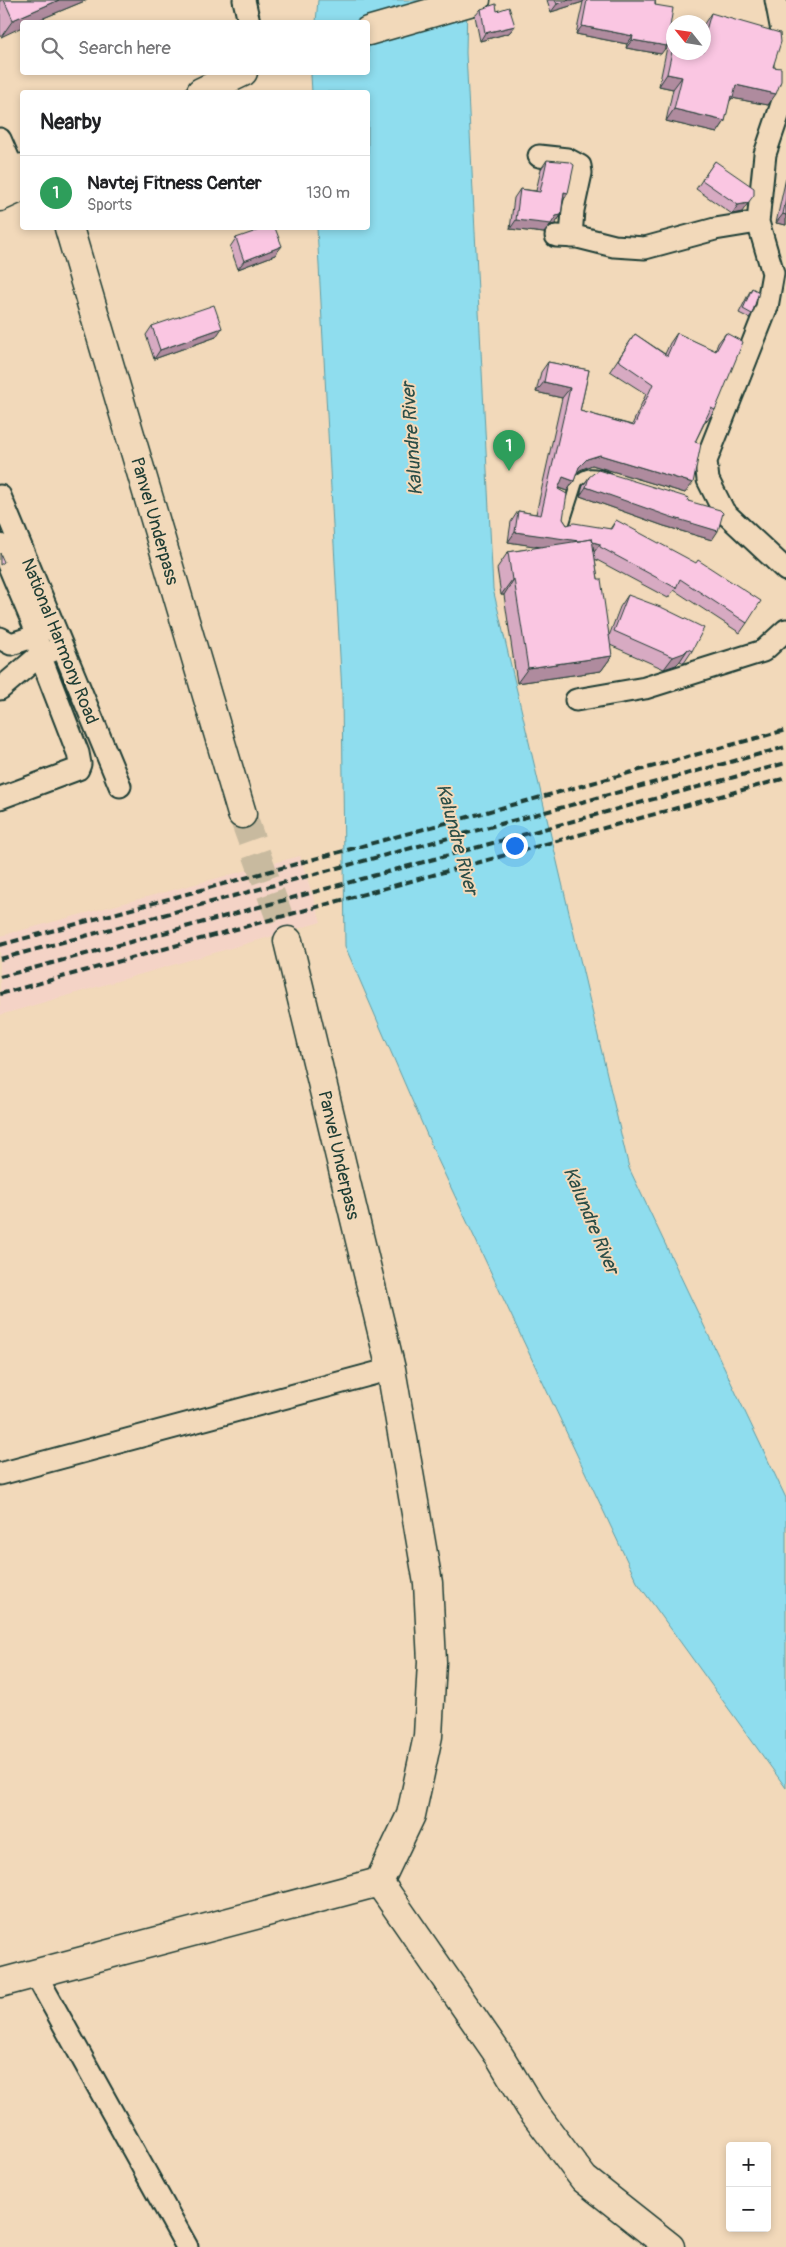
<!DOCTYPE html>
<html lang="en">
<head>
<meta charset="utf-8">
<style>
	:root { --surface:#fff; --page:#f2f2f2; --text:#202124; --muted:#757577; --line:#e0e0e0; --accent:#b45309 }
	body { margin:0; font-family:Pangolin,sans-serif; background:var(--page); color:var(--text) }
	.controls { position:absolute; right:15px; bottom:15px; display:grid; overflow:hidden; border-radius:5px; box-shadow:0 2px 8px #0003 }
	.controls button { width:45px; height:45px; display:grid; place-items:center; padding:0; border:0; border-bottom:1px solid var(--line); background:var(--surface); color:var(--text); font:25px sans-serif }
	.compass { position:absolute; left:666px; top:15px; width:45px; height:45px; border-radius:50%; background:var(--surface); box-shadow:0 2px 8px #0003; rotate:300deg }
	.you { position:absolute; left:514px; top:845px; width:18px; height:18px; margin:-12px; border:4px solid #fff; border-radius:50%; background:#1a73e8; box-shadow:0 0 0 8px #1a73e833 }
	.badge { display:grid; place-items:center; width:32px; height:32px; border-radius:50%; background:var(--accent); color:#fff; font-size:16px; font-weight:700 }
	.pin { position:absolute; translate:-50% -41px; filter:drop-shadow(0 1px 2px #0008) }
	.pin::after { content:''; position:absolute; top:26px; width:18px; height:15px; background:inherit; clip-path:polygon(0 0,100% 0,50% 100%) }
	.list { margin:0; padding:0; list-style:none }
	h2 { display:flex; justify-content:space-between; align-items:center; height:65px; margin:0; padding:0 20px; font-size:21px }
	h2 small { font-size:16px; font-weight:400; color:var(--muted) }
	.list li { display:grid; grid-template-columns:32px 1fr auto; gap:15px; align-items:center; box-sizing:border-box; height:75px; padding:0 20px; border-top:1px solid var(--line) }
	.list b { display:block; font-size:19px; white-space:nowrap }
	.list p { margin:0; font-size:16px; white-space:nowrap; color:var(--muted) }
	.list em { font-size:16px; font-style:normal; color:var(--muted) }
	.icon { flex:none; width:28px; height:28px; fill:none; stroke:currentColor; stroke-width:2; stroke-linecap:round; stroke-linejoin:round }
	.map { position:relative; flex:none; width:786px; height:2247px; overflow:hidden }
	.search { position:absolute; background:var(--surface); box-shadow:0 2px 8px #0003; left:20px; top:20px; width:350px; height:55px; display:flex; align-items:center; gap:12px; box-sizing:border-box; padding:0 18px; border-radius:5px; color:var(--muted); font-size:19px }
	.panel { position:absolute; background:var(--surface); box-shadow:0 2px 8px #0003; left:20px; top:90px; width:350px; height:140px; border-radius:5px }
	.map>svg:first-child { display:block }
	.built { fill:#f4d3c6 }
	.water { fill:#8fddee; stroke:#629da4 }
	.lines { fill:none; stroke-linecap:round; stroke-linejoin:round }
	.secondary-tunnel { stroke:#c8ba9f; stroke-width:28; stroke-dasharray:28 14; stroke-linecap:butt }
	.lane-casing { stroke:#1f3d34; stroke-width:14 }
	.street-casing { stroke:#1f3d34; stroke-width:25 }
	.secondary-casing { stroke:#1f3d34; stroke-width:31 }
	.lane { stroke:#f2d9ba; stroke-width:10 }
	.street { stroke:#f2d9ba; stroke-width:21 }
	.secondary { stroke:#f2d9ba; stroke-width:28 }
	.rail { stroke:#1f3d34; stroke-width:4; stroke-dasharray:8 4; stroke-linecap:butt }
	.wall { fill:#d7aac2; stroke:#1f3d34 }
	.shaded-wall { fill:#af8b9e; stroke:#1f3d34 }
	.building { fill:#fac6e2; stroke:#1f3d34 }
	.labels { text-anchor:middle; stroke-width:4; stroke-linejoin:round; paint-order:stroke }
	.street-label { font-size:18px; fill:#1f3d34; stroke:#f2d9ba }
	.water-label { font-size:19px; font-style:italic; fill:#2a4d47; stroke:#f2d9ba }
</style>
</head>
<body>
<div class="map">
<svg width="786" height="2247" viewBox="0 0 786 2247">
	<rect width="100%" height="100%" fill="#f2d9ba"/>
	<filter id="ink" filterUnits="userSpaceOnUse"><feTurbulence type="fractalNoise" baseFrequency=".02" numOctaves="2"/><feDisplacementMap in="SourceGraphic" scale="10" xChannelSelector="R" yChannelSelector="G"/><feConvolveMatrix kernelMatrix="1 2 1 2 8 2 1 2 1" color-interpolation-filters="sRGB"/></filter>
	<g filter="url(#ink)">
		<path class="built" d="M 300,856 L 321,922 L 0,1015 L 0,936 Z"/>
		<path class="water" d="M 318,0 L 467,0 L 466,53 L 493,589 L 629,1168 L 786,1498 L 786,1788 L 637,1582 L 437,1158 L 345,946 L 342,693 L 317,228 L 368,228 L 368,92 L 312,92 L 311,75 L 312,73 L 368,72 L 368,22 L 316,22 Z"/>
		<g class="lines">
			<path class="secondary-tunnel" d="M 242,814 L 288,941"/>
			<g class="lane-casing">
				<path id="lane" d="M 562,529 L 577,482 C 587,472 593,473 606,477"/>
			</g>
			<g class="street-casing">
				<path id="street" d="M 244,0 L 249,22
					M 776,0 L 785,47 L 785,95 L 765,154 L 758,222 L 773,273 L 767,307 L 706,461 L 708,480 L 724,512 L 786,570
					M 0,139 L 13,169
					M 539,156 L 567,159 L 580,166 L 581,173 L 573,210 L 571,237
					M 556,236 L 578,237 L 614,246 L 645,248 L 715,229 L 758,222
					M 0,496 L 120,786
					M 0,545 L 35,628 L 40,655 L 78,753 L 80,764 L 78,769 L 0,798
					M 0,638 L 11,644 L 36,636
					M 0,689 L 40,655 L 52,651
					M 576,700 L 645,688 L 763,651 L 786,630
					M 0,1474 L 391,1369
					M 35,1973 L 187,2247"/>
			</g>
			<g class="secondary-casing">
				<path id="secondary" d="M 368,31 L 476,0
					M 201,92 L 243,72
					M 0,174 L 22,168
					M 0,197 L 22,187
					M 69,228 L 242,814
					M 379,1882 L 500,2057 L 530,2107 L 584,2179 L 670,2247
					M 0,1983 L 379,1882 L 411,1815 L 428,1736 L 432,1662 L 428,1583 L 391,1369 L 288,941"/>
			</g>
			<use href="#lane" class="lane"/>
			<use href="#street" class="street"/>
			<use href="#secondary" class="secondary"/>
			<path class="rail" d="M 0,945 L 786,730
				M 0,959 L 786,747
				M 0,977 C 262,907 524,834 786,763
				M 0,994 L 786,778"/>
		</g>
		<path class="wall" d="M 0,0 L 87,0 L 34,22 L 22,22 L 1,37 L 0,35 Z
			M 547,0 L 655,0 L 661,54 L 626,48 L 627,44 L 576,34 L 583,2 L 551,12 Z
			M 481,9 L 515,26 L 509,33 L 480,41 L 475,16 Z
			M 711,13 L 773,67 L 768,105 L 732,98 L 729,102 L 725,121 L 717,133 L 666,121 L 673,89 L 659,86 L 668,42 L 674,35 L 674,52 L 704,52 L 704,24 Z
			M 547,160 L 568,193 L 563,201 L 561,215 L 555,224 L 550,225 L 544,233 L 510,229 L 514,198 L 520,189 L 536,191 L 541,169 Z
			M 715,161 L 742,212 L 732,214 L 696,189 Z
			M 786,178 L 786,225 L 776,223 Z
			M 236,238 L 275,255 L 238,269 L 230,247 Z
			M 752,288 L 752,314 L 749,318 L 739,313 L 749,293 Z
			M 152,326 L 216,337 L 154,359 L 146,335 Z
			M 677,333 L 715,351 L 718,343 L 726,333 L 715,410 L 707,421 L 706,420 L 695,442 L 685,493 L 592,465 L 580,470 L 577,472 L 574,481 L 567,491 L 558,488 L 563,519 L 567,525 L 610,529 L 616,520 L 747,623 L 740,633 L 674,590 L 668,598 L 595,559 L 598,579 L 609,636 L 620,607 L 628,595 L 692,651 L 684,663 L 680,661 L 676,665 L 664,669 L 610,645 L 612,656 L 601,671 L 517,683 L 504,595 L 501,595 L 497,568 L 508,552 L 542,547 L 508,542 L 511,522 L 518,511 L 536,514 L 562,398 L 536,392 L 541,372 L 548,362 L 589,370 L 580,411 L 632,425 L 646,394 L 610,371 L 635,334 L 665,354 L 670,343 Z
			M 589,477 L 688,501 L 712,540 L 664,526 L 580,496 L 583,486 Z"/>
		<path class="shaded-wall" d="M 59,0 L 87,0 L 34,22 L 22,22 L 22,27 L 1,37 L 13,20 Z
			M 569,0 L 584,0 L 583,2 L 551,12 L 557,4 Z
			M 515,26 L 509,33 L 480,41 L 485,33 Z
			M 582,26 L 633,36 L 627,44 L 576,34 Z
			M 632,40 L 667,46 L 661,54 L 626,48 Z
			M 667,74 L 682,77 L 673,89 L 659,86 Z
			M 736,85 L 776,94 L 768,105 L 732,98 L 725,108 Z
			M 674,109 L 725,121 L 717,133 L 666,121 Z
			M 564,192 L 568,193 L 562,202 Z
			M 748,203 L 742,212 L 732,214 L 738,205 Z
			M 783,214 L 786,215 L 786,225 L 776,223 Z
			M 561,215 L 555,224 L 550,225 L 544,233 L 510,229 L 516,220 Z
			M 282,246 L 275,255 L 238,269 L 244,261 Z
			M 222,328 L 216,337 L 154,359 L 160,350 Z
			M 544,382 L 570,388 L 562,398 L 536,392 Z
			M 600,455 L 693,483 L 685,493 L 592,465 L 580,470 L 572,477 L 579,467 L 587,459 Z
			M 563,477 L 574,481 L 567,491 L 556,487 Z
			M 586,487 L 718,531 L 712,540 L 664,526 L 580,496 Z
			M 515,532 L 589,541 L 600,544 L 592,555 L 508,542 Z
			M 514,579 L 504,595 L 501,595 L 512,580 Z
			M 688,649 L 680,661 L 676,665 L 664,669 L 673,657 Z
			M 612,656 L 601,671 L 517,683 L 528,668 Z"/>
		<path class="building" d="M 4,0 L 59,0 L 13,20 Z
			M 555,0 L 569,0 L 557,4 Z
			M 587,0 L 655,0 L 655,5 L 673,8 L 667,46 L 632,40 L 633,36 L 582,26 Z
			M 496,4 L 497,11 L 509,7 L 515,26 L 485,33 L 481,9 Z
			M 711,13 L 780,33 L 781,42 L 773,67 L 781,68 L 781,81 L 776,94 L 736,85 L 733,97 L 731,96 L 725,121 L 674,109 L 682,77 L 667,74 L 674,43 L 674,52 L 704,52 L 704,37 Z
			M 547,160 L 570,162 L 574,165 L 568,193 L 564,192 L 561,215 L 556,216 L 551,224 L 516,220 L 520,189 L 540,192 Z
			M 715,161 L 754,188 L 754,195 L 748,203 L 738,205 L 702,180 Z
			M 786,199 L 786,215 L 783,214 Z
			M 265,228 L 275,228 L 282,246 L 244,261 L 236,238 Z
			M 752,288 L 759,292 L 752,314 L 743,309 Z
			M 214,305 L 222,328 L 160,350 L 152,326 Z
			M 677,333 L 716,351 L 726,333 L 743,342 L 721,396 L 715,410 L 711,408 L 695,442 L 701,444 L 693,483 L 600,455 L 587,459 L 579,467 L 574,481 L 563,477 L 558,489 L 567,494 L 563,519 L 567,525 L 574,523 L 611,529 L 616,520 L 696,563 L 698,560 L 761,601 L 747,623 L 680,579 L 676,588 L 600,547 L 600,544 L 593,542 L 592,539 L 579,541 L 515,532 L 518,511 L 541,515 L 570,388 L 544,382 L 548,362 L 589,370 L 580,411 L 634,426 L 653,384 L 618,360 L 635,334 L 667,356 Z
			M 598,470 L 689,498 L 688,501 L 720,510 L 723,513 L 718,531 L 671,517 L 586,487 L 589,477 Z
			M 592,539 L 598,579 L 601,579 L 612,656 L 528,668 L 514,579 L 512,580 L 508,552 Z
			M 0,553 L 4,562 L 0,565 Z
			M 628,595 L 663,608 L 704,628 L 692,651 L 688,649 L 684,653 L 673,657 L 614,631 Z"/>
	</g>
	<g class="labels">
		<g class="street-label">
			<text transform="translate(155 521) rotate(74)" y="6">Panvel Underpass</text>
			<text transform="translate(60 641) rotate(68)" y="6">National Harmony Road</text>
			<text transform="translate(339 1155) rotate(77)" y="6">Panvel Underpass</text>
		</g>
		<g class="water-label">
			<text transform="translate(411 439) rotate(-94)" y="7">Kalundre River</text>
			<text transform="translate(458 839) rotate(75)" y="7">Kalundre River</text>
			<text transform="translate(592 1220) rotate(67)" y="7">Kalundre River</text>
		</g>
	</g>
</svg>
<div class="controls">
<button>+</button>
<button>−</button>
</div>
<svg class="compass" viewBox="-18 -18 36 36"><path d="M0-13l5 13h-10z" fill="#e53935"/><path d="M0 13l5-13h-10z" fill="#757577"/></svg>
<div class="you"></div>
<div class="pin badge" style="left:509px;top:471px;background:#2e9e5b">1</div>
<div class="search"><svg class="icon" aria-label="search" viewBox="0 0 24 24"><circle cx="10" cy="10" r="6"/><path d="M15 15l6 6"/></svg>Search here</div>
<section class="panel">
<h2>Nearby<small></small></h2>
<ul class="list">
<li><span class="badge" style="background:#2e9e5b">1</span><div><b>Navtej Fitness Center</b><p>Sports</p></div><em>130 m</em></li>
</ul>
</section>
</div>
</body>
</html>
